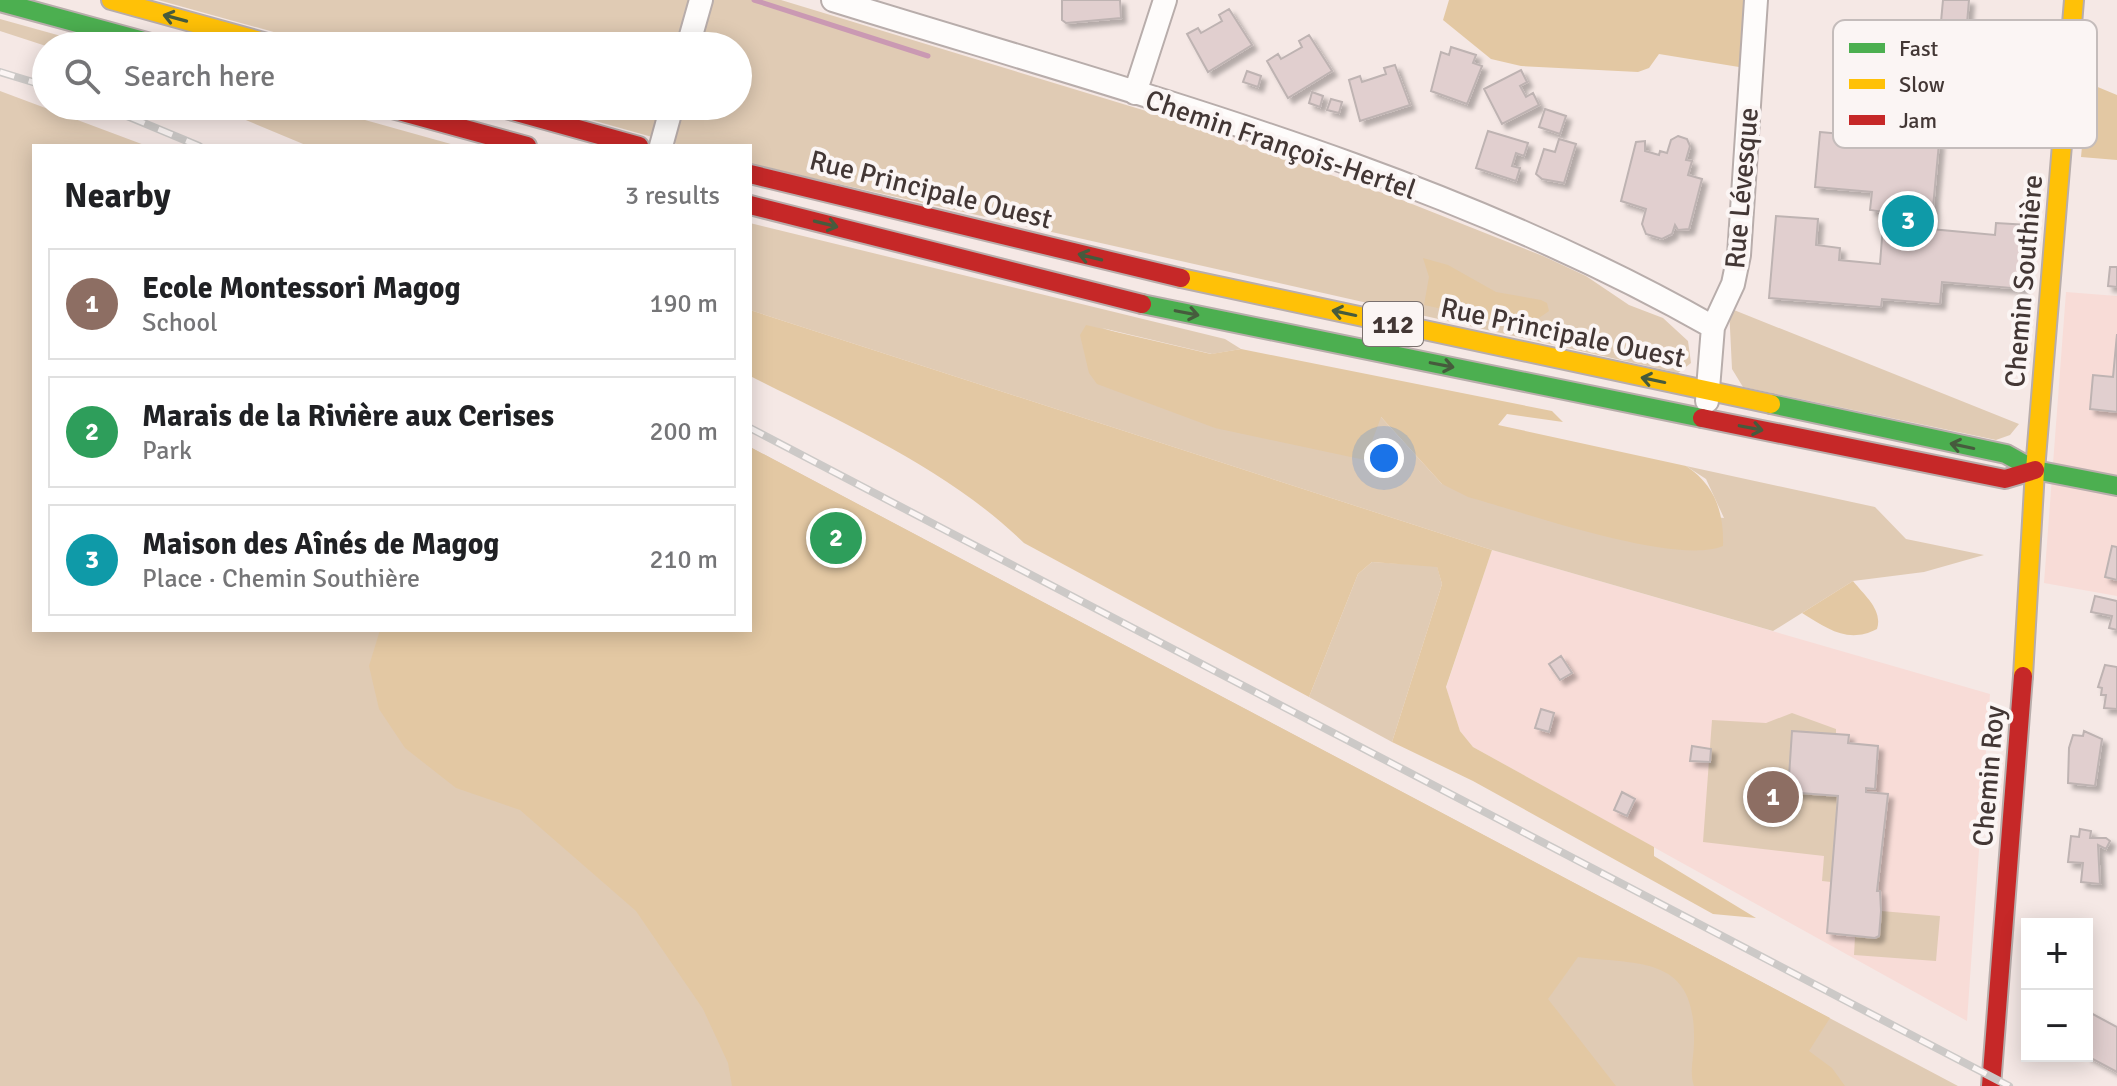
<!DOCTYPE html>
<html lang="en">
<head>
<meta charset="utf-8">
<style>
	:root { --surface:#fff; --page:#f2f2f2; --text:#202124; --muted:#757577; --line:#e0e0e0; --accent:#1a73e8 }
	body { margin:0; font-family:Signika,sans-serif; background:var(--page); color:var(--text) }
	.controls { position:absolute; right:24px; bottom:24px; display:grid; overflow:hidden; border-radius:0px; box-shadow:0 4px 20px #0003 }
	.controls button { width:72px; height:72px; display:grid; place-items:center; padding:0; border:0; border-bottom:2px solid var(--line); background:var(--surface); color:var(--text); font:40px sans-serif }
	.you { position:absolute; left:1384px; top:458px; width:28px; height:28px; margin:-20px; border:6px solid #fff; border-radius:50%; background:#1a73e8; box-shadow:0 0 0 12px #1a73e833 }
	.badge { display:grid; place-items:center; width:52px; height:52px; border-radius:50%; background:var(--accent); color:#fff; font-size:26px; font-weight:700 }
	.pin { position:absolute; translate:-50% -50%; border:4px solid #fff; box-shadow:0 2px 8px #0006 }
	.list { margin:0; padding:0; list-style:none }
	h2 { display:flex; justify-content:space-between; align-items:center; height:104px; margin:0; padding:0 32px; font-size:34px }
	h2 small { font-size:26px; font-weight:400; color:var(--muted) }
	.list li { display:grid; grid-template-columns:52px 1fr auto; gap:24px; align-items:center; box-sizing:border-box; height:112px; margin:0 16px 16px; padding:0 16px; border:2px solid var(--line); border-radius:0px }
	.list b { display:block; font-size:30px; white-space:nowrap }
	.list p { margin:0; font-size:26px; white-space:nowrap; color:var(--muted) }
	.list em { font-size:26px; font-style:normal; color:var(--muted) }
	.icon { flex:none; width:44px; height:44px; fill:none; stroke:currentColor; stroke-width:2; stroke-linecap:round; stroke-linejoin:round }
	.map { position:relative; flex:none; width:2117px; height:1086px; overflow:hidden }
	.search { position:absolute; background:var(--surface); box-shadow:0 4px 20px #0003; left:32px; top:32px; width:720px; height:88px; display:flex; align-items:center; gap:20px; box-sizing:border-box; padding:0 28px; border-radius:44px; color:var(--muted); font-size:30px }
	.panel { position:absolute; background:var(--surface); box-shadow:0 4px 20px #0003; left:32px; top:144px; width:720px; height:488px; border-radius:0px }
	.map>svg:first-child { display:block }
	.built { fill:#f8dcd7 }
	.green { fill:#e0cbb4 }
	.forest { fill:#e3c8a3 }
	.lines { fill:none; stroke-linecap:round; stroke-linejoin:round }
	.stream { stroke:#ca99b3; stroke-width:5 }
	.building { fill:#e1cfcf; stroke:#beb3b2; stroke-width:2; filter:url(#shadow) }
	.street-casing { stroke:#b8adab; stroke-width:26 }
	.fast-casing { stroke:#b8adab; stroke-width:22 }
	.slow-casing { stroke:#b8adab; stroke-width:22 }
	.jam-casing { stroke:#b8adab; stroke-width:22 }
	.street { stroke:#fefcfb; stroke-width:22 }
	.fast { stroke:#4caf50; stroke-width:18 }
	.slow { stroke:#ffc107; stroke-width:18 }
	.jam { stroke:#c62828; stroke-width:18 }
	.rail-casing { stroke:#ccc9c7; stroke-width:8 }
	.rail { stroke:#fbf5f4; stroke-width:5; stroke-dasharray:15; stroke-linecap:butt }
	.oneway { stroke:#465b3d }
	.labels { text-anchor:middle; stroke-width:8; stroke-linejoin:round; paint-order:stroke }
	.shield { fill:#fbf5f4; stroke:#7a706e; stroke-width:2 }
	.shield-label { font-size:26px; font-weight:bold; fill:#433735 }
	.street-label { font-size:28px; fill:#433735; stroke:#fbf5f4 }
	.key { fill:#fbf5f4; stroke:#c4bcbb; stroke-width:2 }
	.key-label { font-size:22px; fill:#433735 }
</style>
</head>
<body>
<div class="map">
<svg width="2117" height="1086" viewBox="0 0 2117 1086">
	<defs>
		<filter id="shadow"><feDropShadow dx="5" dy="5" stdDeviation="2" flood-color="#0004"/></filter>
	</defs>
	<rect width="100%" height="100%" fill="#f5e8e5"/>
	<path class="built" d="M 2066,292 L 2117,296 L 2117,596 L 2044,583 Z
		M 1492,550 L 1990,694 L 1967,1021 L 1473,747 L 1460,731 L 1446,688 Z"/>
	<path class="green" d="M 158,0 L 781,0 L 1156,114 L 1397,198 L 1543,256 L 1586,276 L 1629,305 L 1663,318 L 1688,341 L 1691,363 L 1678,373 L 750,164 L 750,146 L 684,146 L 542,106 L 738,106 L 738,46 L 324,46 Z
		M 0,19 L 97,46 L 46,46 L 0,31 Z
		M 0,91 L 147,146 L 34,146 L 34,630 L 750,630 L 750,447 L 1958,1086 L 0,1086 Z
		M 212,106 L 315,106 L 458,146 L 308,146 Z
		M 750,223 L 1225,339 L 1241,349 L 1212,354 L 1102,328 L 1380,416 L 1442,484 L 1724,518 L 1706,479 L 1686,466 L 1875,507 L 1906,539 L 1984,555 L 1924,572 L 1853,581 L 1773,631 L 1492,550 L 750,310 Z
		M 1729,308 L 2019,424 L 2010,435 L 1996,440 L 1743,387 L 1732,369 Z
		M 1372,562 L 1437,566 L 1442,584 L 1392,742 L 1309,697 L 1358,574 Z
		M 1792,713 L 1836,729 L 1836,734 L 1793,731 L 1788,792 L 1838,796 L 1831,882 L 1822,881 L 1824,856 L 1703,842 L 1712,720 L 1766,723 Z
		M 1881,911 L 1940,916 L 1936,961 L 1854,955 L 1855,937 L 1879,936 Z"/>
	<path class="forest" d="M 1449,0 L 1745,0 L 1739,67 L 1659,54 L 1649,68 L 1638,72 L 1521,66 L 1491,59 L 1443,20 Z
		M 2088,83 L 2117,95 L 2117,160 L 2081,157 Z
		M 1423,258 L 1448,265 L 1496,292 L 1541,300 L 1547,303 L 1549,311 L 1526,327 L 1424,305 L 1429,277 Z
		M 750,310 L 1492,550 L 1446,687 L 1460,731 L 1473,747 L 1654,847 L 1654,856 L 1756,918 L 1713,914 L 1473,781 L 1392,742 L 1442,584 L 1437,567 L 1372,562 L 1358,574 L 1309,697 L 1024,543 C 948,469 845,424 750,376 Z
		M 1086,325 L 1211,354 L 1241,349 L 1552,411 L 1563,422 L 1507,414 L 1498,425 L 1686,466 C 1715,485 1724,512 1723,546 C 1676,566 1523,512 1468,497 L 1442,484 L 1381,417 L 1365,460 L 1215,428 L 1097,384 L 1089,373 L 1080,335 Z
		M 750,447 L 1830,1018 L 1809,1051 L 1832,1068 L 1845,1086 L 1694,1086 C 1689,1071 1694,1058 1694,1042 C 1696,956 1643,965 1578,957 L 1548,999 L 1616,1086 L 732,1086 L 728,1063 L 703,1009 L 636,911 L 520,810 L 456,788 L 405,748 L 379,709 L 369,666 L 380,630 L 750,630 Z
		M 1853,581 C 1865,596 1883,610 1877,629 C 1848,644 1828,629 1802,613 Z"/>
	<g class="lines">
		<path class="stream" d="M 754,0 L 928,56"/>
	</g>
	<path class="building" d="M 1062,0 L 1120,0 L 1121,18 L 1066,23 L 1062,20 Z
		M 1943,0 L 1969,0 L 1966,35 L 1940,33 Z
		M 1229,9 L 1252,45 L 1208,72 L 1187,34 L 1198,28 L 1201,33 L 1222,21 L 1219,15 Z
		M 1309,35 L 1332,71 L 1288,98 L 1267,61 L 1278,54 L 1281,59 L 1302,47 L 1299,41 Z
		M 1451,47 L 1476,55 L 1473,63 L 1482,66 L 1467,104 L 1431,91 L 1441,52 L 1449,55 Z
		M 1395,65 L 1410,105 L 1360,121 L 1349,80 L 1360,76 L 1362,82 L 1386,74 L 1384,68 Z
		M 1521,70 L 1527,82 L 1520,86 L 1526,97 L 1533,93 L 1539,105 L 1502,124 L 1484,89 Z
		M 1247,71 L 1261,76 L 1258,87 L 1243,82 Z
		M 1312,92 L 1323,96 L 1320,107 L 1309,103 Z
		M 1331,99 L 1342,102 L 1339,113 L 1327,110 Z
		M 1545,109 L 1566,116 L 1560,134 L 1539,127 Z
		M 1488,131 L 1528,143 L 1524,156 L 1516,153 L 1512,166 L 1520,168 L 1516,181 L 1476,168 Z
		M 1820,132 L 1939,143 L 1931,229 L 1995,235 L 1996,223 L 2029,225 L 2023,289 L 1942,282 L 1940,304 L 1882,299 L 1881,307 L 1769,298 L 1776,216 L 1818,219 L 1816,245 L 1840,248 L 1839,260 L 1880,264 L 1884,212 L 1870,210 L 1872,192 L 1815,187 Z
		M 1678,136 L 1687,139 L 1690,146 L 1686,160 L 1692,161 L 1688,175 L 1702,179 L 1689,229 L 1678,230 L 1675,225 L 1672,234 L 1662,239 L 1646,234 L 1642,224 L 1646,209 L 1621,201 L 1636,142 L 1645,141 L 1645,151 L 1659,155 L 1660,151 L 1667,153 L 1671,140 Z
		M 1559,139 L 1576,144 L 1564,183 L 1542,179 L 1536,174 L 1544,149 L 1555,152 Z
		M 2110,267 L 2117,267 L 2117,287 L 2108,286 Z
		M 2117,334 L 2117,412 L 2090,409 L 2093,375 L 2113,377 Z
		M 2112,546 L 2117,547 L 2117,580 L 2105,577 Z
		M 2095,596 L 2117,601 L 2117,630 L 2109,628 L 2112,616 L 2091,612 Z
		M 1561,656 L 1572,673 L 1560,680 L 1549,664 Z
		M 2105,665 L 2117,667 L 2117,709 L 2104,708 L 2106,695 L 2101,695 L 2102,688 L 2098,687 Z
		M 1541,709 L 1554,713 L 1549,732 L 1535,728 Z
		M 1792,731 L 1849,735 L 1848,743 L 1878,746 L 1875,789 L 1866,788 L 1866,792 L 1888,794 L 1877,891 L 1880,891 L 1881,911 L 1879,936 L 1875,938 L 1827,933 L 1838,796 L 1788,792 Z
		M 2084,731 L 2102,739 L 2095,786 L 2068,783 L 2069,748 L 2073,735 L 2083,736 Z
		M 1692,746 L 1711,749 L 1710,762 L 1690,761 Z
		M 1622,792 L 1635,799 L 1627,816 L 1614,810 Z
		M 2080,829 L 2091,831 L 2090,838 L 2106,838 L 2110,841 L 2106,849 L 2098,845 L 2100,884 L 2081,882 L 2083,863 L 2068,862 L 2071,836 L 2079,837 Z
		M 2087,1011 L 2117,1027 L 2117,1072 L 2087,1056 Z"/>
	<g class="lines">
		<g class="street-casing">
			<path id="street" d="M 833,0 C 1130,92 1441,172 1713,327
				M 688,46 L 701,0
				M 1135,93 L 1165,0
				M 661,146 L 672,106
				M 1707,401 L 1713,327 L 1733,284 L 1739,255 L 1756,0"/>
		</g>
		<g class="fast-casing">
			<path id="fast" d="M 0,2 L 162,46
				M 1142,304 L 1702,418
				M 1771,404 L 2006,454 L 2035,470 L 2117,486"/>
		</g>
		<g class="slow-casing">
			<path id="slow" d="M 111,0 L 278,46
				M 1181,278 L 1771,404
				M 2023,676 L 2035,470 L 2074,0"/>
		</g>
		<g class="jam-casing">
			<path id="jam" d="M 381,106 L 527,146
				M 495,106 L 639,146
				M 750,174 L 1181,278
				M 750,205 L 1142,304
				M 1702,418 L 2005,479 L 2035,470
				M 1991,1086 L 2023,676"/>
		</g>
		<use href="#street" class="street"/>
		<use href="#fast" class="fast"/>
		<use href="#slow" class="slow"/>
		<use href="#jam" class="jam"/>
		<g class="rail-casing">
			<path id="rail" d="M 0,72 L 46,86
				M 103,106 L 199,146
				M 750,428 L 2009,1086"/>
		</g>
		<use href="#rail" class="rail"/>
	</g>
	<defs><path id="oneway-shaft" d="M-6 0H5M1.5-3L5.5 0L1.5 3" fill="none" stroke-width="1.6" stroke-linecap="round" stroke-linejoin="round" transform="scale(2)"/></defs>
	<g class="oneway">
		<use href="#oneway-shaft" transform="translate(175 18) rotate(-165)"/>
		<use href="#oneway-shaft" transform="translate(826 224) rotate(14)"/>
		<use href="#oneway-shaft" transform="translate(1090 257) rotate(-166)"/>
		<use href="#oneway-shaft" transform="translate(1187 313) rotate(11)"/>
		<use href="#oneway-shaft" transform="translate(1344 313) rotate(-168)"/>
		<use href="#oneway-shaft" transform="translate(1442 365) rotate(11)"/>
		<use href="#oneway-shaft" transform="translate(1653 380) rotate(-168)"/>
		<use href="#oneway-shaft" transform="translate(1751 428) rotate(11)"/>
		<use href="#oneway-shaft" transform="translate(1962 446) rotate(-168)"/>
	</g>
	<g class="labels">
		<rect class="shield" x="1363" y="302" width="60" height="44" rx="6"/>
		<g class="shield-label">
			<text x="1393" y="333">112</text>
		</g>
		<g class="street-label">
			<text transform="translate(1281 144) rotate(19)" y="10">Chemin François-Hertel</text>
			<text transform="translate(1741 188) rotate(-85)" y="10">Rue Lévesque</text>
			<text transform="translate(931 189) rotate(14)" y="10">Rue Principale Ouest</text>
			<text transform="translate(2023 281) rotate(-85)" y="10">Chemin Southière</text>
			<text transform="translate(1563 332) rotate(12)" y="10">Rue Principale Ouest</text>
			<text transform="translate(1988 776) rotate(-85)" y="10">Chemin Roy</text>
		</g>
	</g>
	<rect x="1833" y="20" width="264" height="128" rx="12" class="key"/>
	<rect x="1849" y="43" width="36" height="10" fill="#4caf50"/>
	<rect x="1849" y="79" width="36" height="10" fill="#ffc107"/>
	<rect x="1849" y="115" width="36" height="10" fill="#c62828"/>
	<g class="key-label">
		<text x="1899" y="56">Fast</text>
		<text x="1899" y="92">Slow</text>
		<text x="1899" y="128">Jam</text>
	</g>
</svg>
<div class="controls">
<button>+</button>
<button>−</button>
</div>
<div class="you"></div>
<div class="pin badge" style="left:1773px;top:797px;background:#8d6e63">1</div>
<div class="pin badge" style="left:836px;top:538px;background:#2e9e5b">2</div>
<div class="pin badge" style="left:1908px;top:221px;background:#0f9aa8">3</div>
<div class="search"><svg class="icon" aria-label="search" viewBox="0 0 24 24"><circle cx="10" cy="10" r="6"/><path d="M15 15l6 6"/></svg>Search here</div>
<section class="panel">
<h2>Nearby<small>3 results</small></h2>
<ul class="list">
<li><span class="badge" style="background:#8d6e63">1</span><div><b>Ecole Montessori Magog</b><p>School</p></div><em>190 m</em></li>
<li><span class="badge" style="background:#2e9e5b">2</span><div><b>Marais de la Rivière aux Cerises</b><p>Park</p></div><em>200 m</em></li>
<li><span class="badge" style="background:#0f9aa8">3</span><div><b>Maison des Aînés de Magog</b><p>Place · Chemin Southière</p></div><em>210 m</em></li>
</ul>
</section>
</div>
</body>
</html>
